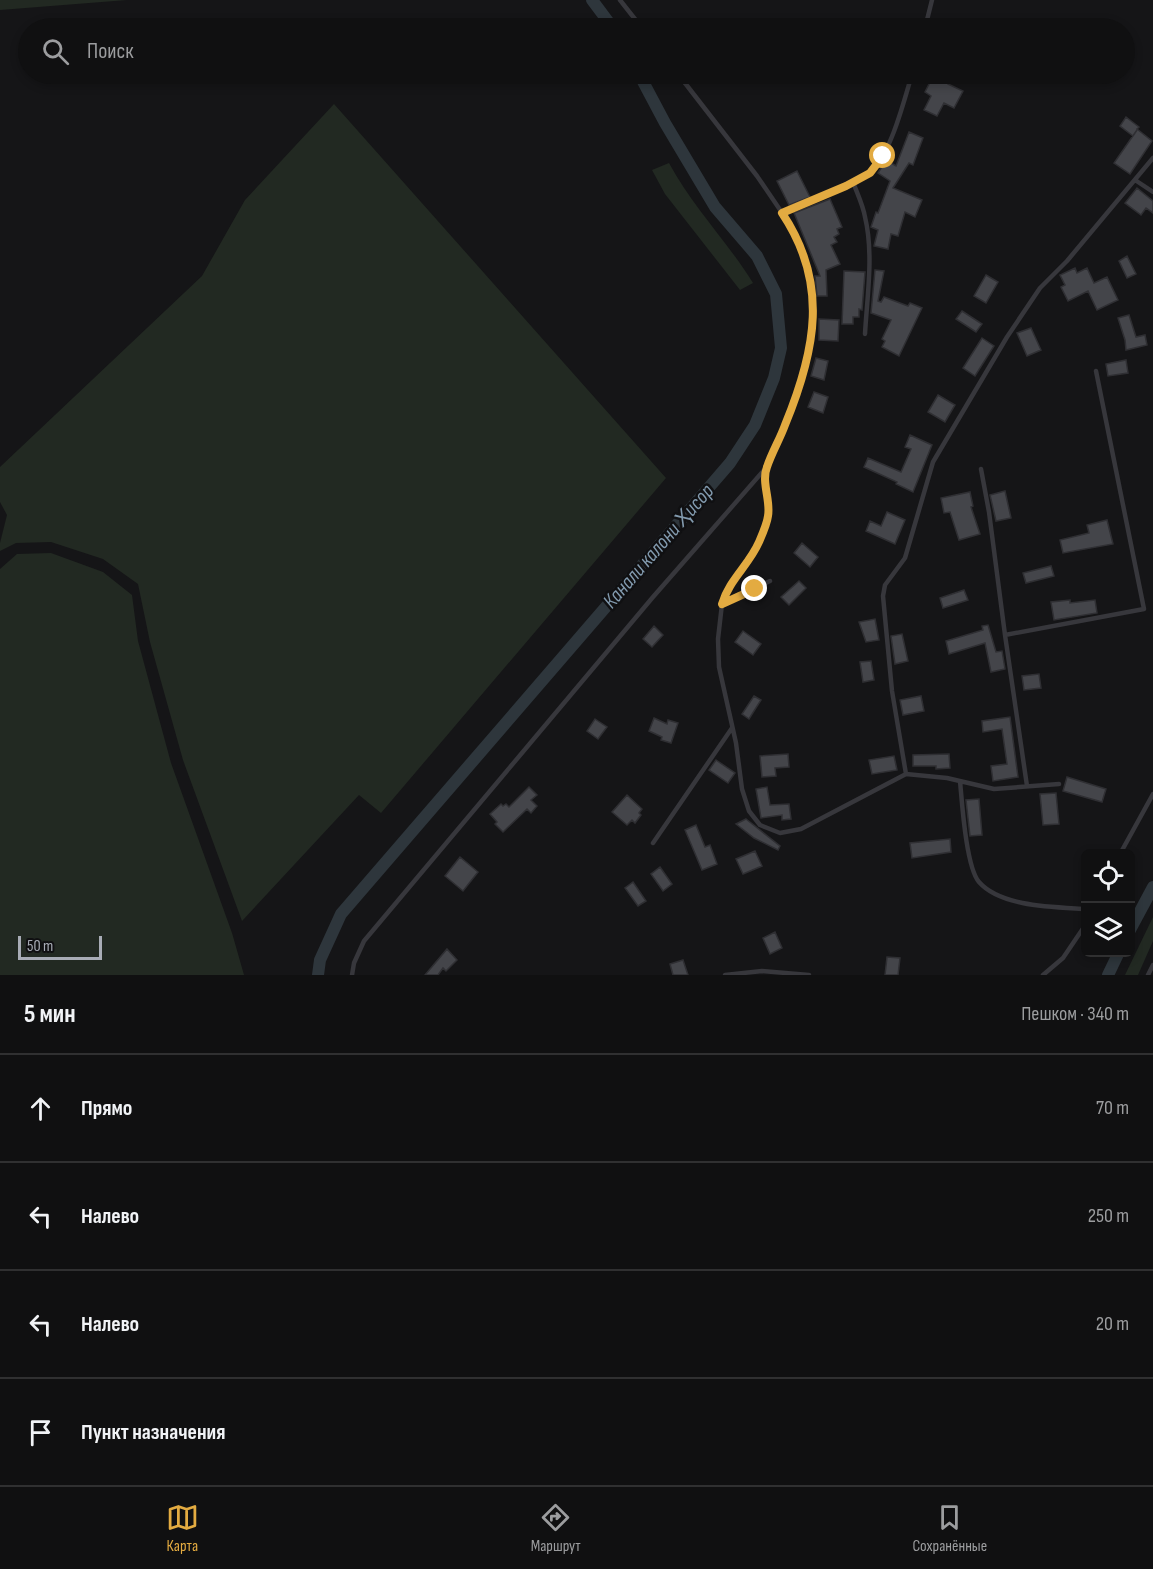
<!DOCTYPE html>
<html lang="ru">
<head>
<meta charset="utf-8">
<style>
	:root { --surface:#101011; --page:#1e1e1f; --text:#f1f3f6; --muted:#9c9d9f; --line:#303031; --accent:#e3ab41 }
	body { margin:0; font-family:"Sofia Sans Condensed",sans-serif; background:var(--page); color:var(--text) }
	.controls { position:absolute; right:18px; bottom:18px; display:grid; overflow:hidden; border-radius:9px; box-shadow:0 3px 9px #0003 }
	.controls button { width:54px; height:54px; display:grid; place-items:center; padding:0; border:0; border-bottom:2px solid var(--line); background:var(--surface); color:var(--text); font:30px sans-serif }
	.scale { position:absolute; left:18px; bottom:15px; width:84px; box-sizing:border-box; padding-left:6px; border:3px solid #a8acb6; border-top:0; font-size:16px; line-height:21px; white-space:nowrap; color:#a8acb6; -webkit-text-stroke:4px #101012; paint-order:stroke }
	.stop { position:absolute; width:18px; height:18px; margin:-14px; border:4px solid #e3ab41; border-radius:50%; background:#fff }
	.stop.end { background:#e3ab41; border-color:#fff; box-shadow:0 2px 6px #0008 }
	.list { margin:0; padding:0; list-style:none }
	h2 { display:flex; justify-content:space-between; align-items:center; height:78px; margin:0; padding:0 24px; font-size:26px }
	h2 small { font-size:20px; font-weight:400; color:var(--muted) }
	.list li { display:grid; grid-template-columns:39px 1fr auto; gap:18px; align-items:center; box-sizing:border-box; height:108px; padding:0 24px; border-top:2px solid var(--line) }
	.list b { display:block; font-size:22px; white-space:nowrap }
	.list em { font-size:20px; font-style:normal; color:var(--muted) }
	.icon { flex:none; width:33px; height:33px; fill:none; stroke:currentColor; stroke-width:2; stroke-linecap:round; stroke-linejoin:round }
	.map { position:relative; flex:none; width:1153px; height:975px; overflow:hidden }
	.search { position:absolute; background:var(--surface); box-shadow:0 3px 9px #0003; left:18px; right:18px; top:18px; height:66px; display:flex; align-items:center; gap:15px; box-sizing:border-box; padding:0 21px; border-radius:33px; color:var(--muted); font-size:22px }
	.sheet { height:510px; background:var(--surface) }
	nav { display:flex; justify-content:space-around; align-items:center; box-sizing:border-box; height:84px; border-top:2px solid var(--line); background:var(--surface); font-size:16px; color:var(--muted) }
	nav a { display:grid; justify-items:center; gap:3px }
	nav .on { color:var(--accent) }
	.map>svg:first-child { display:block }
	.green { fill:#222922 }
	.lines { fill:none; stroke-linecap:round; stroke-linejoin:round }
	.canal { stroke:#2e363c; stroke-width:12 }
	.building { fill:#44454a; stroke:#2f2f33; stroke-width:1.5 }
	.service { stroke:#37373c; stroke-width:4.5 }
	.route { stroke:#e3ab41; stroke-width:8 }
	.labels { text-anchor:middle; stroke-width:5; stroke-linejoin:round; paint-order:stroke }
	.water-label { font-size:21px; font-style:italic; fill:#829aae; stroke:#101012 }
</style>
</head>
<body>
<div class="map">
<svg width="1153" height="975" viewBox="0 0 1153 975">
	<rect width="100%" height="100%" fill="#151517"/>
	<path class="green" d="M 0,0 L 127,0 L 0,10 Z
		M 334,104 L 666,478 L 381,813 L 359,795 L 242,921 L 183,760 L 150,642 L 138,584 L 103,559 L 51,542 L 16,543 L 0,551 L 0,543 L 7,515 L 0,502 L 0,467 L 202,276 L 245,200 Z
		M 669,163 C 692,206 727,241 753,283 L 740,290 L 665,194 L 652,170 Z
		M 51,553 L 103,572 L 132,595 L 138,641 L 171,763 L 232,933 L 244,975 L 0,975 L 0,569 L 17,554 Z
		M 1153,917 L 1153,941 L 1138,975 L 1125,975 Z"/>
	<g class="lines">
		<path class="canal" d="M 592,0 L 613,28
			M 1130,930 L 1153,887
			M 318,975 L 320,960 L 341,914 L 730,463 L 755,425 L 774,378 L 781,348 L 776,294 L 757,256 L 715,207 L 665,123 L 639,74
			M 1108,975 L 1119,952"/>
	</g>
	<path class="building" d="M 934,74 L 951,74 L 948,84 L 963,91 L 954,108 L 944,103 L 937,116 L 924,110 L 931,96 L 925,92 Z
		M 1126,117 L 1139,127 L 1137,129 L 1152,141 L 1130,174 L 1114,163 L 1137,130 L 1133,136 L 1120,126 Z
		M 909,132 L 923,138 L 913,165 L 909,163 L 893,188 L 922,200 L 915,217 L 905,212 L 898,236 L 891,234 L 888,249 L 874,246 L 878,230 L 871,227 L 876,212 L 878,213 L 890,181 L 878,173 L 886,160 L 896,166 Z
		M 797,171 L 810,197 L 789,205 L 777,181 Z
		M 1137,188 L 1153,201 L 1153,213 L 1146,208 L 1141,215 L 1125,203 Z
		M 830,199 L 842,227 L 837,229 L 839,234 L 834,237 L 837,242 L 831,245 L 840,264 L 826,270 L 827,296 L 817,296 L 815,276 L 820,276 L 794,213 Z
		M 1127,256 L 1136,274 L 1127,278 L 1119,261 Z
		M 1075,268 L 1077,273 L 1087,268 L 1094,283 L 1107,277 L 1118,300 L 1097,310 L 1088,291 L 1068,301 L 1061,287 L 1065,285 L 1060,275 Z
		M 875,270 L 884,271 L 878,301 L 881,302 L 884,297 L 908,306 L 910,303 L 922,308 L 899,356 L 882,347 L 885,341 L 882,339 L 891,320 L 871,313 Z
		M 844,271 L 865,272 L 862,310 L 859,309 L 859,317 L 853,317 L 853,324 L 842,324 Z
		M 986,275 L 998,282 L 986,303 L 974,296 Z
		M 962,311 L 982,324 L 976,332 L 956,319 Z
		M 1129,315 L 1136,337 L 1145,335 L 1147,345 L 1126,350 L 1125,340 L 1118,318 Z
		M 819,319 L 839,320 L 838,341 L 819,340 Z
		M 1031,328 L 1041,350 L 1027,356 L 1017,333 Z
		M 982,338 L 994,346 L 975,376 L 963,368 Z
		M 816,358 L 828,361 L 824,380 L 811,376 Z
		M 1126,360 L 1128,373 L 1108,376 L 1106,364 Z
		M 814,392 L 828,397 L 823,413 L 808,407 Z
		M 938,395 L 955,405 L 945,422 L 928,412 Z
		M 910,435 L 932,445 L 913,492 L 896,484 L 897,482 L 864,467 L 868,458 L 901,472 L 911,449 L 905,447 Z
		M 1005,491 L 1011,518 L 996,521 L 990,495 Z
		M 970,492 L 973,506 L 971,507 L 980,534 L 959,540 L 950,512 L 944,513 L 941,498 Z
		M 887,512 L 905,520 L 895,544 L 866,531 L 870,521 L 881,526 Z
		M 1107,520 L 1113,544 L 1063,553 L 1060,540 L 1089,533 L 1087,525 Z
		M 802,543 L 818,557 L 810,567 L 794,553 Z
		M 1051,566 L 1054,576 L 1026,583 L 1023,573 Z
		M 799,581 L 806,588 L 789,605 L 781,597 Z
		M 964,590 L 968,600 L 943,608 L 940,598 Z
		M 1070,600 L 1070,603 L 1095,600 L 1097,613 L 1054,620 L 1051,602 Z
		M 875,619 L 879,640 L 866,642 L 859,622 Z
		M 988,625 L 996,652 L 1002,651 L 1005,669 L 991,672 L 985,643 L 949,654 L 946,641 L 983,630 L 982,626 Z
		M 654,626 L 663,635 L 652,647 L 643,639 Z
		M 743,631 L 761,644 L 753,655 L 735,642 Z
		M 902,634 L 908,661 L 895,664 L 891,636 Z
		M 871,661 L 874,680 L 863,682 L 860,662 Z
		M 1039,674 L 1041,688 L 1024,690 L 1022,676 Z
		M 754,696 L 761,700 L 749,719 L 742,714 Z
		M 921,696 L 924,711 L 903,715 L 900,700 Z
		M 1010,717 L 1018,777 L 993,781 L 991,766 L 1007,764 L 1002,729 L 983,732 L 982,721 Z
		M 654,718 L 667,724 L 668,720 L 678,723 L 671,743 L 661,740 L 662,737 L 649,731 Z
		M 595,719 L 607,727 L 598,739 L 587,731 Z
		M 788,754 L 789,767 L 775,768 L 776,776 L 762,777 L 760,756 Z
		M 949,754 L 950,768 L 936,769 L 936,766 L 913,766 L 913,755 Z
		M 894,756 L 897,770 L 872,774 L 869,760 Z
		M 716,760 L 735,773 L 728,783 L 709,770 Z
		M 1067,777 L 1106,789 L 1102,802 L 1063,791 Z
		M 529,787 L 537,795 L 531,800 L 537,806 L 531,813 L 527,809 L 503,832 L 495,824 L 497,822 L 490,814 L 501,804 L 503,806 L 506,804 L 509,807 Z
		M 767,787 L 770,805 L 789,804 L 791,819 L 782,820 L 782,815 L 761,818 L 756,789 Z
		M 1056,793 L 1059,824 L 1043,825 L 1040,794 Z
		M 627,795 L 642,809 L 639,813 L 641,815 L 635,823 L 632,820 L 627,825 L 612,812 Z
		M 979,799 L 982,835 L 970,836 L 966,800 Z
		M 746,819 L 780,846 L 778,850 L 754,838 L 736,824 Z
		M 696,825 L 705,847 L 710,845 L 717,864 L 702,870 L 685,830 Z
		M 950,839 L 951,852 L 912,858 L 910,843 Z
		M 755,851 L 762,866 L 743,874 L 736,859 Z
		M 460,857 L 478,872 L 463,891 L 445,876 Z
		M 660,867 L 672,884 L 663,891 L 651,874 Z
		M 633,882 L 646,901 L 638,906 L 625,888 Z
		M 775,932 L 782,948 L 770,954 L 763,938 Z
		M 447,949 L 457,960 L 446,971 L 443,968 L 438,975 L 425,975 Z
		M 887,957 L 900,958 L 898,975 L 885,975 Z
		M 683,960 L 688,975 L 673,975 L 670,964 Z"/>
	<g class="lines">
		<path class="service" d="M 620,0 L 642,28
			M 925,28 L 932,0
			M 1135,180 L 1153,192
			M 853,182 C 857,193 863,205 865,217 C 874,254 867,297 865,334
			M 781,213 C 803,204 855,186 871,172 C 891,153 904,101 912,74
			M 981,469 L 989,512 L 1005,635 L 1027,786
			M 766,470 L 768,516 L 758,544 L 726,590 L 722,604 L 718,639 L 719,667 L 736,743 L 742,789 L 749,811 L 760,825 L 780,833 L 801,829 L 906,774
			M 722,604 L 770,581
			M 1005,635 L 1144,609 L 1096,371
			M 960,781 C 962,802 966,867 979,882 C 1001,907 1054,907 1086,909
			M 1059,784 L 994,789 L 947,778 L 906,774 L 892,691 L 883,596 L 885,585 L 905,558 L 933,462 L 1007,337 L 1040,288 L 1067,261 L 1153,158
			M 653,843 L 732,728
			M 1120,854 L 1153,794
			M 352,975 L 354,963 L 364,941 L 653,597 L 765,469 L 786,424 L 804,372 L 811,339 L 814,309 L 812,286 L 808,266 L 791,226 L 757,176 L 678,74
			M 725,975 L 762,971 L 809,975
			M 1043,975 L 1063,958 L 1086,924
			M 1148,975 L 1153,965"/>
	</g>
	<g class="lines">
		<path class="route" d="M 755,589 L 722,604 C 729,580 749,565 759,542 C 762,535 767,524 768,516 C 771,501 761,482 767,467 C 772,452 780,439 785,425 C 816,350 829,283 782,213 L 846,186 L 870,173 L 883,156"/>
	</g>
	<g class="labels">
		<g class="water-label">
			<text transform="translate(658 546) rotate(-49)" y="7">Канали калони Ҳисор</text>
		</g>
	</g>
</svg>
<div class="controls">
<button><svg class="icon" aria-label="locate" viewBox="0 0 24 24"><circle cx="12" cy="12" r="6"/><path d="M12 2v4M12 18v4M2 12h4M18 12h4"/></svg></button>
<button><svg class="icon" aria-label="layers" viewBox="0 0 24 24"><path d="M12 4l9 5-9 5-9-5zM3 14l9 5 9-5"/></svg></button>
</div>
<div class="scale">50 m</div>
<div class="stop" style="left:883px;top:156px"></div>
<div class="stop end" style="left:755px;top:589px"></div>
<div class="search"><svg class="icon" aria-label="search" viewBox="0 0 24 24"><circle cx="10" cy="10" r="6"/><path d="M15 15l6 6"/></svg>Поиск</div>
</div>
<section class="sheet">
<h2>5 мин<small>Пешком · 340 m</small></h2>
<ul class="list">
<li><svg class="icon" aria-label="ahead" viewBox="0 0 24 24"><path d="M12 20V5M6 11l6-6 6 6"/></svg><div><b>Прямо</b></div><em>70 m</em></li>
<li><svg class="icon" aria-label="left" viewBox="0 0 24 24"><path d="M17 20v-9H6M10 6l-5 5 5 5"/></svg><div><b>Налево</b></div><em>250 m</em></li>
<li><svg class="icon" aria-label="left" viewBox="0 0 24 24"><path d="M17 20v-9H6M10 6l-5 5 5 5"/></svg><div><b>Налево</b></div><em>20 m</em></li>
<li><svg class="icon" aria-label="arrive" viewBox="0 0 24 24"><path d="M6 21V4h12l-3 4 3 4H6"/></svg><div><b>Пункт назначения</b></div></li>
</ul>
</section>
<nav>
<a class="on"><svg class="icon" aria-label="map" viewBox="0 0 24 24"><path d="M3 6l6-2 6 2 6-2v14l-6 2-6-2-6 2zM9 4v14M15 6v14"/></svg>Карта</a>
<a><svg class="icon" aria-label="directions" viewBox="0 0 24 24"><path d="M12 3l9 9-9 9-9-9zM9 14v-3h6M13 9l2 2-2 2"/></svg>Маршрут</a>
<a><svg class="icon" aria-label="saved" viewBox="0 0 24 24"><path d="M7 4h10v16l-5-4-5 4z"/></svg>Сохранённые</a>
</nav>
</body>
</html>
